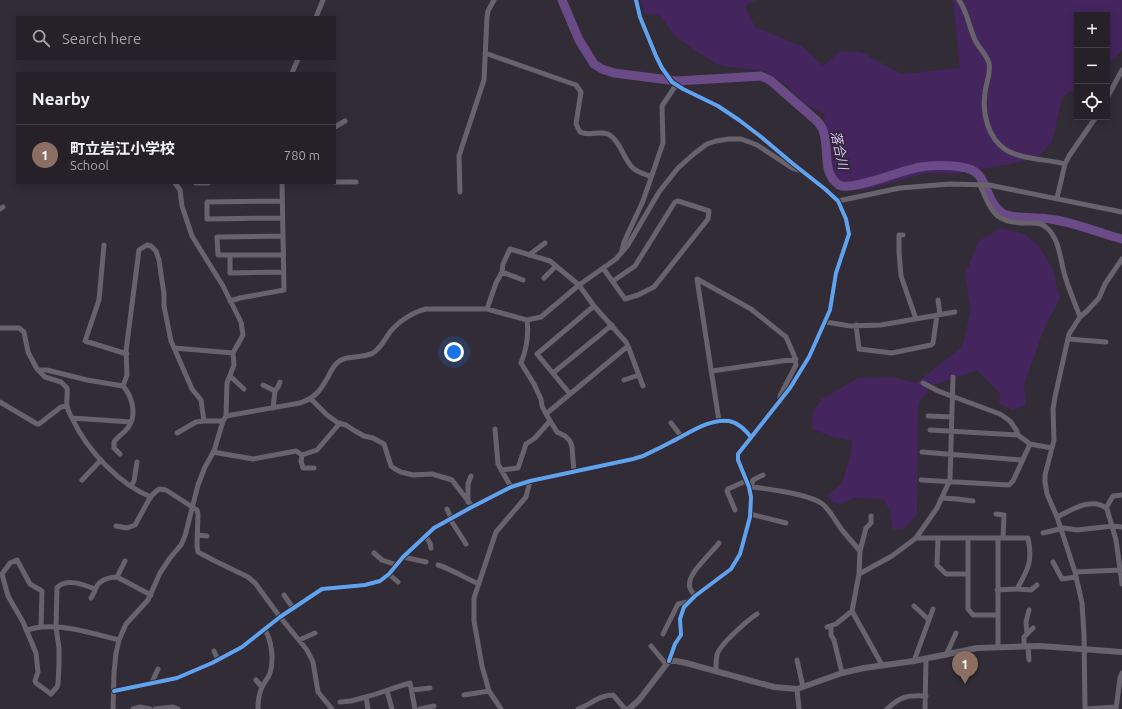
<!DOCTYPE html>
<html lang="en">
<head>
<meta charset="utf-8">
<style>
	:root { --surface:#262129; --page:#2e2931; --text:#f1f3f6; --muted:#a4a3a8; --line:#423e46; --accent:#b0aab6 }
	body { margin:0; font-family:Ubuntu,"Noto Sans JP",sans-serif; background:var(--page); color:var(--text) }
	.controls { position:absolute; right:12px; top:12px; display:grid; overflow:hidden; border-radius:0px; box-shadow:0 2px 10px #0003 }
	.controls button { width:36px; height:36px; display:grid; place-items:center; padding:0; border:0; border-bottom:1px solid var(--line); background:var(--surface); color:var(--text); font:20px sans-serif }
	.you { position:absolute; left:454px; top:352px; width:14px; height:14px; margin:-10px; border:3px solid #fff; border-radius:50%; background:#1a73e8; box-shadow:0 0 0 6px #1a73e833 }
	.badge { display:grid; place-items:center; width:26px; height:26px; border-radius:50%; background:var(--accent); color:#fff; font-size:13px; font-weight:700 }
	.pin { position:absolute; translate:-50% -33px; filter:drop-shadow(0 1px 2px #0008) }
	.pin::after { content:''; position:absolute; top:21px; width:14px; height:12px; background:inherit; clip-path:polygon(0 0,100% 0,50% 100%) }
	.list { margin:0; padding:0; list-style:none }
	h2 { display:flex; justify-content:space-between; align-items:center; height:52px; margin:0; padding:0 16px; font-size:17px }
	h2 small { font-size:13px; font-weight:400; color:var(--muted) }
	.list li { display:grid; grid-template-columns:26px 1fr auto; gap:12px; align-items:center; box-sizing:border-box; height:60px; padding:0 16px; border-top:1px solid var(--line) }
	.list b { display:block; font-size:15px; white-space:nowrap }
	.list p { margin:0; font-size:13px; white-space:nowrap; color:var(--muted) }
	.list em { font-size:13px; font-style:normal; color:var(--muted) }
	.icon { flex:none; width:22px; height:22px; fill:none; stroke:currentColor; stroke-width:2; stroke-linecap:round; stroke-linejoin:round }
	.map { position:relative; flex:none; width:1122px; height:709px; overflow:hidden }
	.search { position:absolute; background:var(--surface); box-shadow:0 2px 10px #0003; left:16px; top:16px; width:320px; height:44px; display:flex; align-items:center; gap:10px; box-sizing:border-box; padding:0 14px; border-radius:0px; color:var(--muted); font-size:15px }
	.panel { position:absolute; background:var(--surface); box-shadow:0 2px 10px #0003; left:16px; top:72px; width:320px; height:112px; border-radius:0px }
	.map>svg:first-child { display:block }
	.green { fill:#44255d }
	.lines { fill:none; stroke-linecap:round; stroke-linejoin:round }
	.river { stroke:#6b4a88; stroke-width:9 }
	.minor { stroke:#68626d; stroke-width:5 }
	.tertiary { stroke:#68626d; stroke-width:6 }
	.cycleway-casing { stroke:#32283b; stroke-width:6 }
	.cycleway { stroke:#60a3ed; stroke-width:4 }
	.labels { text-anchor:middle; stroke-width:4; stroke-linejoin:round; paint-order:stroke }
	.water-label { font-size:13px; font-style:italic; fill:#d9bcf6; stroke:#32283b }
</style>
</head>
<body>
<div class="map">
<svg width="1122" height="709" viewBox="0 0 1122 709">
	<rect width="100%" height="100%" fill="#322c37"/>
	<path class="green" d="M 641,0 L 756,0 L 745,6 L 755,27 L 802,46 L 823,66 L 840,51 L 861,52 L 902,74 L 960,68 L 953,0 L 1122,0 L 1122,50 L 1107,66 L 1107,15 L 1077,15 L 1077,89 L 1067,93 L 1062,98 L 1052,142 L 1036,159 L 956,174 L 927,173 L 865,190 L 841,188 L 828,167 L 824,114 L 804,103 L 786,84 L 764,71 L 729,67 L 716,64 L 677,38 L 659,15 L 645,14 Z
		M 1000,228 L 1025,234 L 1039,246 L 1053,270 L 1060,299 L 1045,326 L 1024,385 L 1026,405 L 1013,410 L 999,404 L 1000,393 L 977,370 L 931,386 L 918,404 L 917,515 L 902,530 L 893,529 L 890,510 L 883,499 L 854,498 L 840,504 L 833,503 L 827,496 L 842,483 L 848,464 L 853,441 L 832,437 L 811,428 L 813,411 L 822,399 L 858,378 L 893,377 L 916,383 L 962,347 L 971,310 L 965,274 L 979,241 Z"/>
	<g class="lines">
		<path class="river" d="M 562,0 L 579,40 L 594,64 L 602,69 L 614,73 L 677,81 L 761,76 L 770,80 L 817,121 C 819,123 821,126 822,128 C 831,145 820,173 839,185 C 851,192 904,169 921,167 C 932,165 950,165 961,167 C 990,170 983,199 1001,212 C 1010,219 1026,217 1037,218 C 1063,218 1096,232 1122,239"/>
		<path class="minor" d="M 636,0 L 640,17 L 656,56 L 662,68 L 672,82 L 683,89 L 718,106 L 739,120 L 760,136 L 792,163 L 825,189 L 838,201 L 846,219 L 849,234 L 836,273 L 830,310 L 809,357 L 790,388 L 738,454 L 738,460 L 749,487 L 751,497 L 750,517 L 740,554 L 731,569 L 695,596 L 684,607 L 680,619 L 681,635 L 675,644 L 669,661
			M 959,0 C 968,13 969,28 976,42 C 980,49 987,55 989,63 C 991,73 986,83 985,93 C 982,114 988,138 1006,150 C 1023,160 1047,159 1065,164
			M 316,17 L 323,0
			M 485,53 L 576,85 L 581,92 L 576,124 L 580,132 C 590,137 602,129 611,136 C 622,144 623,160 634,169 C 639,173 646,174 651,177
			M 292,73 L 298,59
			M 1107,98 L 1122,70
			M 335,127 L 345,121
			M 335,182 L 356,182
			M 196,183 L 208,183
			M 980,185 C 992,212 994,223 1027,223 C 1035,223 1041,222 1047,228 C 1060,240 1060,260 1065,276 C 1069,290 1075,303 1080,317
			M 460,192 L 459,156 L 484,80 L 487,17 L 488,11 L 494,0
			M 1057,198 L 1065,164 L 1069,156 L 1096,117
			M 282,201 L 207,202 L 207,219 L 282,218
			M 838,201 L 900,188 L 950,184 L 989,185 L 1122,212
			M 0,209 L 3,207
			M 903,235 L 899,235 L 899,252 L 901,276 L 916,319
			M 283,236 L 217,237 L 218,255 L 283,255
			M 104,245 L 99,300 L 85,341 L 127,354
			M 622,250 L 624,242 L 643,201 L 663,143 L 662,106 L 676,85
			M 230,255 L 230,273 L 283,272
			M 529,255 L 545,243
			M 603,268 L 625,299 L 638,295 L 654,287 L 708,219 L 709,211 L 678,201 L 675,202 L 635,266 L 613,281
			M 502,272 L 523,280
			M 544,278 L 556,266
			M 697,279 L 751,309 L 786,337 L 794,355 L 796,365 L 780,396 L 780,402
			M 697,279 L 719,421
			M 938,300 L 940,314
			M 230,301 L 240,298 L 284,290 L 282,183
			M 487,309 L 496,283 L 502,272 L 503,264 L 510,249 L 550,261 L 562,271 L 579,285 L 594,306 L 626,342 L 628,346 L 546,414
			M 527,320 C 529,335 527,348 521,363 L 534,384 L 541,399 L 542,406 L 546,414 L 557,432 L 565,436 L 570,441 L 572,447 L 574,472
			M 826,322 L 850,326 L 881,325 L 955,312
			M 856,325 L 859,349 L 892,353 L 931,345 L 933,343 L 937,315
			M 0,328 L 19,328 L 24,332 L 28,352 L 37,369 L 45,377 L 61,382 L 67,388 C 68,394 66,400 67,406 C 68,411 71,416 73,420 C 87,450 120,485 151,497
			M 1068,339 L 1106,342
			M 628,346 L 643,386
			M 174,348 L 233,353
			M 38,370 L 47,370 L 87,380 L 123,386
			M 712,371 L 796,359
			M 553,373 L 612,325
			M 230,376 L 244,389
			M 624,380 L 639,375
			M 923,383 L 938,391 L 1000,414 L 1010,421 L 1017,431 L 1018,435
			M 263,385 L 275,391
			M 570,394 L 537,354 L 594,306
			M 311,399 L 327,415 L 338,423 L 346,425 L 355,431 L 364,436 L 373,438 L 384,444 L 391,466 L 395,469 L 401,472 L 413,475 L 432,474 L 452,480 L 472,506
			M 0,402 L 37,424 L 39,424 L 61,407 L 67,406
			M 273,408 L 275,391 L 278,387 L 280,382
			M 226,416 L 300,403 C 315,398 320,391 328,377 C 330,373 332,368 336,364 C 345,354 362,359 373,353 C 381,348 385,339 390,332 C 399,321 413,312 426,309 L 487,309 L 527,320 L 541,317 L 579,285 L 616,259 L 628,245 L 659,192 L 678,168 L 695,153 L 707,144 L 716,141 L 729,139 L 741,139 L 757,145 L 792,168 L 798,170
			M 928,416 L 952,417
			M 72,418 L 131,422
			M 671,423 L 682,437
			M 495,429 L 498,464 L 511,487
			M 930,430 L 1018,435 L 1030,444 L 1052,448
			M 177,433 L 196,422 L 204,421 L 223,421
			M 213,452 L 253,459 L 296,451 L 302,455 L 317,450 L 340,423
			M 922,452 L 1022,460
			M 120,454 L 114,448 L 114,442 C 118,436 125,433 129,426 C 137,414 132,396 123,386 L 127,375 L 126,351 L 139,250 L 147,245 L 151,246 L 156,251 L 159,260 L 164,294 L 164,306 L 171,341 L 192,389 L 201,400 L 204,421
			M 302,455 L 301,461 L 303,468 L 314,468
			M 501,470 L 518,468 L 526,444 L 535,438 L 550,421
			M 82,480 L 101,460
			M 921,480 L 1009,485 L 1013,481 L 1030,444
			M 131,486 L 134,481 L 137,462
			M 749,487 C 765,488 807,494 821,503 C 830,509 835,521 842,530 C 848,537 854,544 860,551 L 859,574 L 852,611 L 882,665
			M 751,487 L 753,480 L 763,475
			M 942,498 L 957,499 L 973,501
			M 468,502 L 468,484 L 471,476
			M 1106,508 L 1113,496 L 1122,495
			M 447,509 L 451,518
			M 735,510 L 727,491 L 728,489 L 746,481
			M 750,514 L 786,523
			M 996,514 L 1004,515 L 1003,538
			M 1057,517 C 1071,510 1093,496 1107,509 L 1116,540 L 1122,584
			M 450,519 L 466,544
			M 116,526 L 127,528 L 135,525 L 151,496 L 159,489 L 166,490 L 197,510 L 198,514 L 197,546 L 198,552 L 213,560 L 248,577 L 255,583 L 280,617 L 307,650 L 313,662 L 318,692 L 332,709
			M 1043,533 L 1064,528 L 1077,530 L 1113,526 L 1122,527
			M 198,535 L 207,536
			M 425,536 L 430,543 L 431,548
			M 916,538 L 1028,538 C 1033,562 1028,569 1017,589 L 997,590
			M 938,538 L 937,565 L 946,574 L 968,574
			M 968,538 L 968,609 L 973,615 L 997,615
			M 998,538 L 998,646
			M 860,551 L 866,528 L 871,523 L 871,516
			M 374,553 L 382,560 L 397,565
			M 403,557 L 426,562
			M 1053,562 L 1062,579 L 1076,577
			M 438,565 C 451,569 465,578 479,584
			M 1075,572 L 1121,570
			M 389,574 L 398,582
			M 859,574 L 892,556 L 916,538 L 937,508 L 949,482 L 950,478 L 953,377
			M 117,577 L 125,561
			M 1017,589 L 1031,590 L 1037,585
			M 284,595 L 293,608
			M 695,596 C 694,594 691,591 690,588 C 685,575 712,553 719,543
			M 91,598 C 94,594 94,592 96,588 C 99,580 109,577 117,577 L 151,595
			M 914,606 L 929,620
			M 831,626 L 831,635 L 834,640 L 842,673
			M 41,627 L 42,591 L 30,584 L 17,560 L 10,563 L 2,574 L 8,596 L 23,622 L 36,653 L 38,672 L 35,681 L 36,683 L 51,694 L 57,687 L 58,684 L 59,665 L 59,648 L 56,627 L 57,588 C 65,577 85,585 95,589
			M 827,627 L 836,624 L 852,611
			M 27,630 C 32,629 37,627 42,627 C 68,625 94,634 119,640
			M 663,634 L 678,604 L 688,602
			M 1027,634 L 1026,622 L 1029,610
			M 299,640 L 315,633
			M 651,646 L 666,664
			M 1024,646 L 1024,637 L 1033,628
			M 1028,646 L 1029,660
			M 214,651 L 218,660
			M 946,655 L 956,633
			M 797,660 L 803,687
			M 914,661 L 933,609
			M 716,671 C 716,666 716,660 717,655 C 719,645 748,620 757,614
			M 256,680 L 262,687
			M 152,682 L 158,669
			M 797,689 L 799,709
			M 412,690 L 430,688
			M 114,691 L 177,678 L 212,663 L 242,647 L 280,617 L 322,589 L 365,585 L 380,581 L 389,574 L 403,557 L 434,528 L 470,508 L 511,487 L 530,481 L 633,459 L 643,456 C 653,451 662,447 671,442 C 688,434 709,418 729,421 C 739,423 745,430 751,437
			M 387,691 L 392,709
			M 464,695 L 489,691
			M 340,702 L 351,701 L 366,697
			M 113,709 L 114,673 L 116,653 L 119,640 L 126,624 L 148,600 L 160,573 L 170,558 L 181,545 L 185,536 L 198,485 L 205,467 L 214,451 L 223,421 L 226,416 L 227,383 L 234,365 L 233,353 L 243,335 L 241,322 L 223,286 L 192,236 L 182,206 L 180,190 L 175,183
			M 133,709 L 140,707 L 150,709
			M 155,709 L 173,707 L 178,709
			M 258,709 C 258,702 259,694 262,687 C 264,682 268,679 270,673 C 274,661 272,641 265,630
			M 368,709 L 366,697 C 381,693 395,687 410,683 L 415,709
			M 420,709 L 434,706
			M 501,709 L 489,691 L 482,666 L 474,621 L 474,598 L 496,532 L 526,497 L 530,481
			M 578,709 C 590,705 599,695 613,695 L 625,709
			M 887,709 C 901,696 907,695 926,696
			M 925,709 L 926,659
			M 1085,709 L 1084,635 L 1082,603 L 1075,572 L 1057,517 L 1047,494 L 1045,482 L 1045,475 L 1054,440 L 1053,409 L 1055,397 L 1069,334 L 1080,317 L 1087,311 L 1099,298 L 1105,284 L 1122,259
			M 1086,709 L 1116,707
			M 1116,709 L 1120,678 L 1122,673"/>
		<path class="tertiary" d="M 629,709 L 639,700 L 669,661 L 676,661 L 686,663 L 774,687 L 797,689 L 842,673 L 864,668 L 914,661 L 977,648 L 1040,646 L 1122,652"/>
		<g class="cycleway-casing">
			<path id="cycleway" d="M 636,0 L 640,17 L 656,56 L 662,68 L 672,82 L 683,89 L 718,106 L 739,120 L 760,136 L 792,163 L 825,189 L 838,201 L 846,219 L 849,234 L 836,273 L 830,310 L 809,357 L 790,388 L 738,454 L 738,460 L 749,487 L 751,497 L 750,517 L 740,554 L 731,569 L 695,596 L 684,607 L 680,619 L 681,635 L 675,644 L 669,661
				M 114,691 L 177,678 L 212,663 L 242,647 L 280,617 L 322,589 L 365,585 L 380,581 L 389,574 L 403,557 L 434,528 L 470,508 L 511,487 L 530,481 L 633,459 L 643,456 C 653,451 662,447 671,442 C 688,434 709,418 729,421 C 739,423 745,430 751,437"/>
		</g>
		<use href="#cycleway" class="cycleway"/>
	</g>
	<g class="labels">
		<g class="water-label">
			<text transform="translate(840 150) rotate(78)" y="5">落合川</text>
		</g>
	</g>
</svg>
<div class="controls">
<button>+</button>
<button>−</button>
<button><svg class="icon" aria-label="locate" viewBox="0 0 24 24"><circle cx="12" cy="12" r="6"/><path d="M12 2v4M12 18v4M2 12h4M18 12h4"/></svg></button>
</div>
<div class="you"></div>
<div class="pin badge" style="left:965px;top:684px;background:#8d6e63">1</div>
<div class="search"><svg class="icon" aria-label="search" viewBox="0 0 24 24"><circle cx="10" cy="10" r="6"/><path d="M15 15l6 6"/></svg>Search here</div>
<section class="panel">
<h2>Nearby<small></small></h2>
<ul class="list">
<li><span class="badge" style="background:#8d6e63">1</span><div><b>町立岩江小学校</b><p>School</p></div><em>780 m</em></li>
</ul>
</section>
</div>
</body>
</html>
